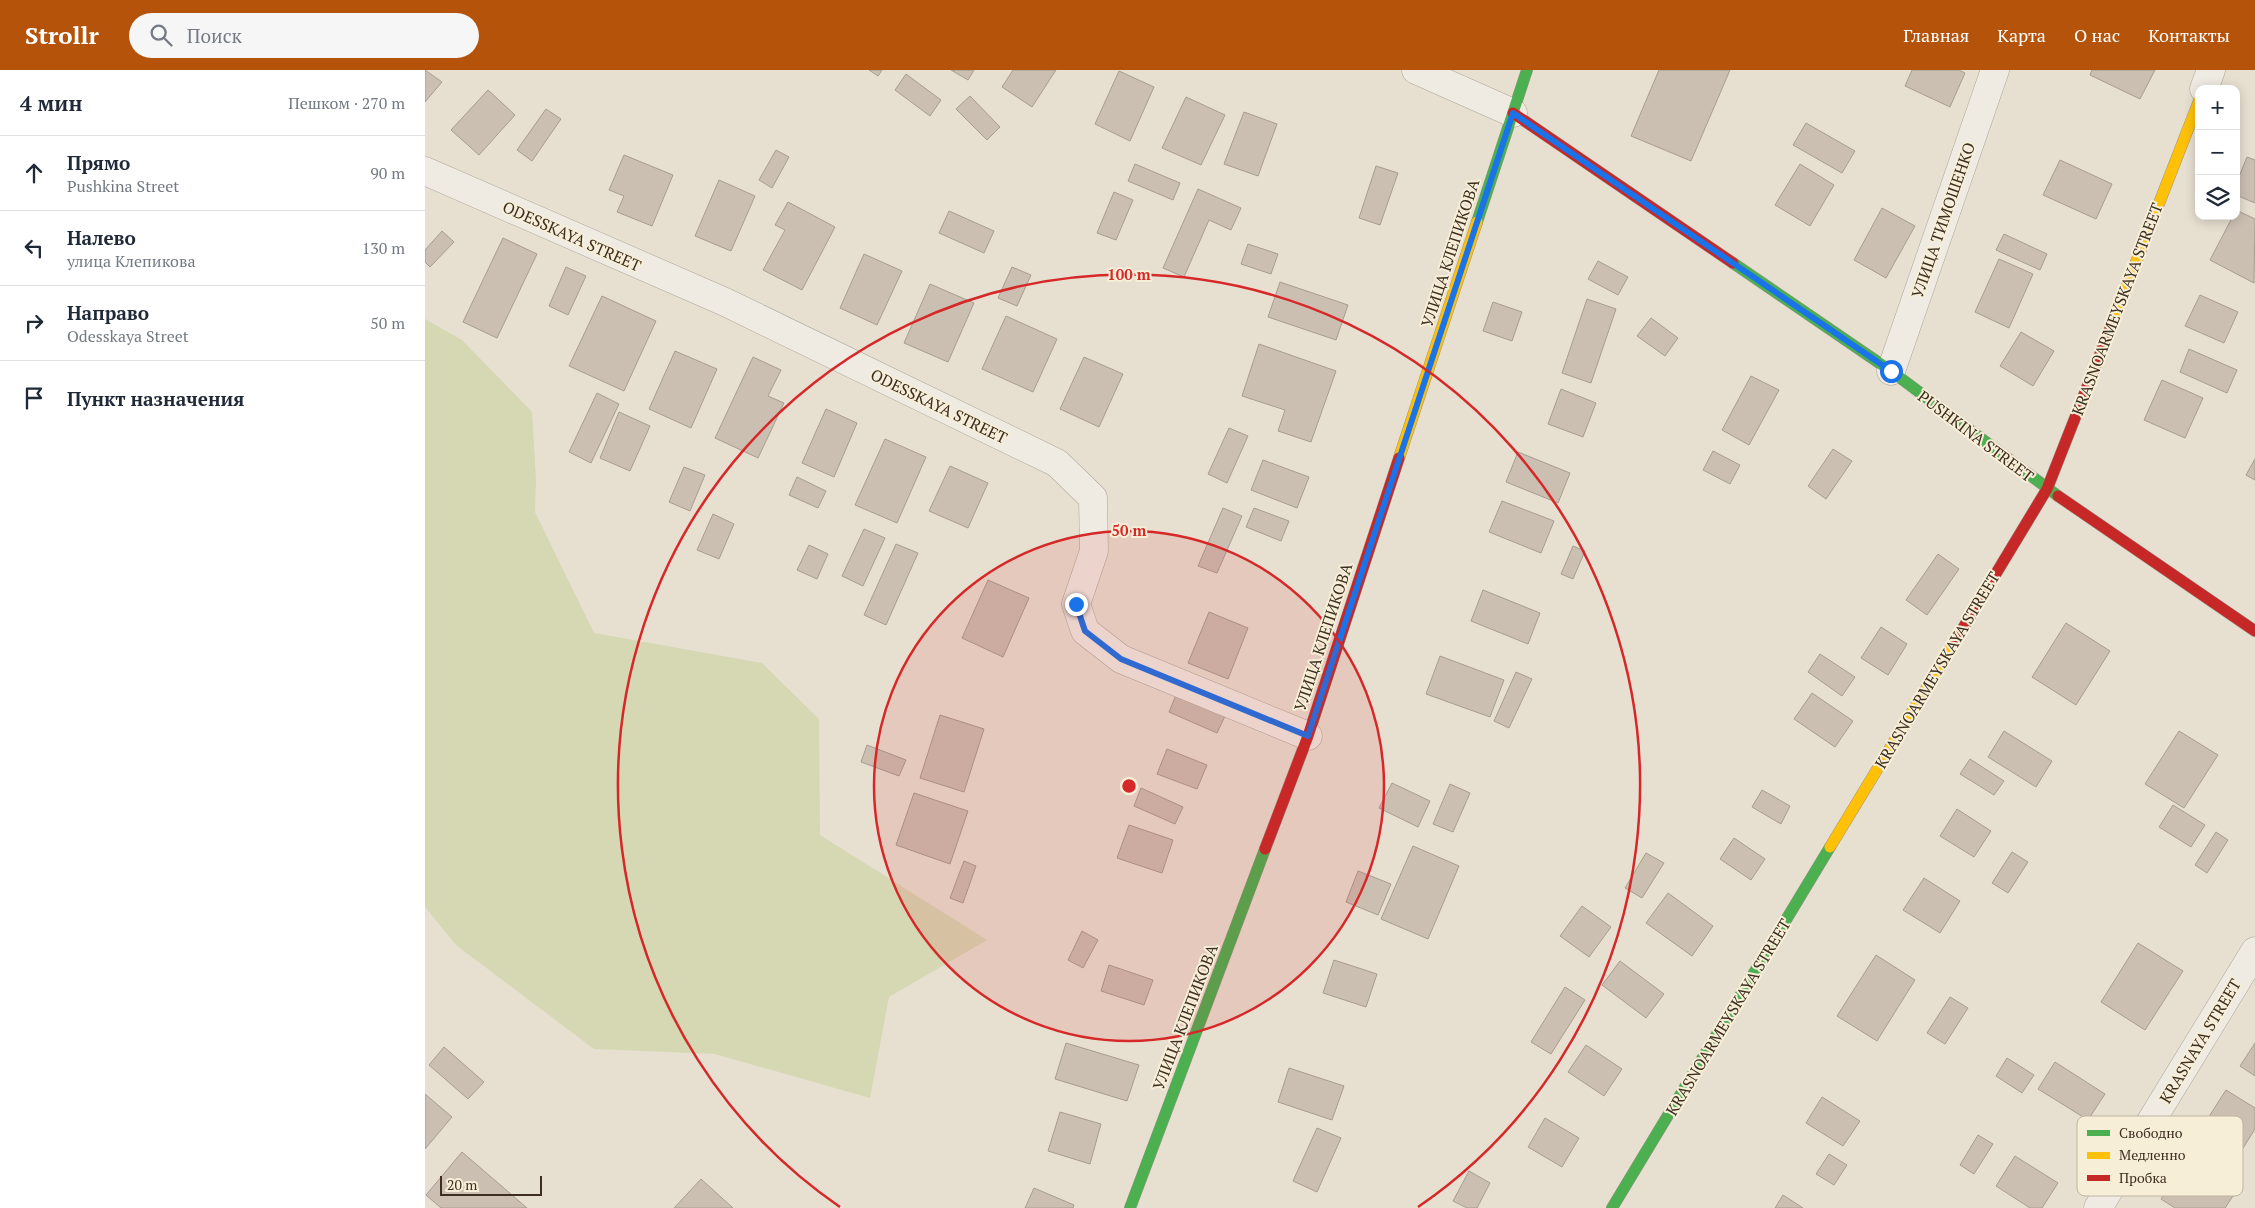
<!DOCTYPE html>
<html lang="ru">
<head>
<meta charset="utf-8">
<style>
	:root { --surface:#fff; --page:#f6f6f7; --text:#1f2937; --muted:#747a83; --line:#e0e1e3; --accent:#b45309 }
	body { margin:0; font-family:"PT Serif",serif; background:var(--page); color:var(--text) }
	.controls { position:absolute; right:15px; top:15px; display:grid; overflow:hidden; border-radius:10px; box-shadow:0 2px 12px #0003 }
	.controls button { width:45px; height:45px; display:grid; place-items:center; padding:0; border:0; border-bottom:1px solid var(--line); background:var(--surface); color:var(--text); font:25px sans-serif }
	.scale { position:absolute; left:15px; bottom:12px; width:102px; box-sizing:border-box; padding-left:5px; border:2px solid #3d2e20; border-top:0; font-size:14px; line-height:18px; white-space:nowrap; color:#3d2e20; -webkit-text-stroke:4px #f7eed8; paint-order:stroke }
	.stop { position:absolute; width:15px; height:15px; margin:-11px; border:4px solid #1a73e8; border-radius:50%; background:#fff }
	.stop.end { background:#1a73e8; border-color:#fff; box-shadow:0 1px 5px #0008 }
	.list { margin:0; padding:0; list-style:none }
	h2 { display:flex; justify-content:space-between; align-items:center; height:65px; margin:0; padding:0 20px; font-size:21px }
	h2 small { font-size:16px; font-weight:400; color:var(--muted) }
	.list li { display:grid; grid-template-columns:32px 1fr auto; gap:15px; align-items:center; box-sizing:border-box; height:75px; padding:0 20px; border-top:1px solid var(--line) }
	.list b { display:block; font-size:19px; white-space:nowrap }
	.list p { margin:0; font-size:16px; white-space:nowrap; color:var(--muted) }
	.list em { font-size:16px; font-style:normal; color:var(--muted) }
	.icon { flex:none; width:28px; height:28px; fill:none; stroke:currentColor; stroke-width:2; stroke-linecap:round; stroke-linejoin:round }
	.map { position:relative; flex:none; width:1830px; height:1138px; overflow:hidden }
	header { display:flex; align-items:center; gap:30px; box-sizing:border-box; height:70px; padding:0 25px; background:var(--accent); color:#fff }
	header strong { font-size:24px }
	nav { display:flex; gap:28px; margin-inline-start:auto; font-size:18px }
	.search { width:350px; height:45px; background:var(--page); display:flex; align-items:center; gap:12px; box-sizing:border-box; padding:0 18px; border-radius:28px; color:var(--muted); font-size:19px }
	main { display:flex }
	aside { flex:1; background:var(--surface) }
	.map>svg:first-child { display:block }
	.green { fill:#d6d7b3 }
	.building { fill:#cbbfb2; stroke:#a89c90 }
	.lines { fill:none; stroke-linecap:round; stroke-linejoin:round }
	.street-casing { stroke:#ada599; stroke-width:29 }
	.fast-casing { stroke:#9c958a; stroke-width:12 }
	.slow-casing { stroke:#9c958a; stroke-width:12 }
	.jam-casing { stroke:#9c958a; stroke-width:12 }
	.street { stroke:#efebe3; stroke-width:28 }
	.fast { stroke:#4caf50; stroke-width:11 }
	.slow { stroke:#ffc107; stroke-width:11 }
	.jam { stroke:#c62828; stroke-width:11 }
	.route { stroke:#1a73e8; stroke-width:6 }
	.ring { fill:none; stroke:#d62828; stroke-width:2.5 }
	.labels { text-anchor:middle; stroke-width:4; stroke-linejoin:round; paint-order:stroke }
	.street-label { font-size:16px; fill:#3d2e20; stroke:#f7eed8 }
	.key { fill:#f7eed8; stroke:#bfb4a1; stroke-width:1 }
	.key-label { font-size:14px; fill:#3d2e20 }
	.centre { fill:#d62828; stroke:#f7eed8; stroke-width:2.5 }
	.ring-label { font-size:15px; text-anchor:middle; font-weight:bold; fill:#d62828; stroke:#f7eed8; stroke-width:4; stroke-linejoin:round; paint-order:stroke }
</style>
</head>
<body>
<header>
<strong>Strollr</strong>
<div class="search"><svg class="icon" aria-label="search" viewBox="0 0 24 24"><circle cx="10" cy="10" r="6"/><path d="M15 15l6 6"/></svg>Поиск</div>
<nav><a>Главная</a><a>Карта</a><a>О нас</a><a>Контакты</a></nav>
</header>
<main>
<aside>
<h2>4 мин<small>Пешком · 270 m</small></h2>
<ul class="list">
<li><svg class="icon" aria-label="ahead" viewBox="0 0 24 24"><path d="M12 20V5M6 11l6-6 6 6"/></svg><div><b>Прямо</b><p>Pushkina Street</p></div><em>90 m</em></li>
<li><svg class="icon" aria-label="left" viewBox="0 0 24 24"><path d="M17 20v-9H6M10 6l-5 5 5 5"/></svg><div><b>Налево</b><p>улица Клепикова</p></div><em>130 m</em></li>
<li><svg class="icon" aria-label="right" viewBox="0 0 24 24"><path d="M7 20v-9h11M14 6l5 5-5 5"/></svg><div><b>Направо</b><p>Odesskaya Street</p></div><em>50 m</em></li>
<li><svg class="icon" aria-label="arrive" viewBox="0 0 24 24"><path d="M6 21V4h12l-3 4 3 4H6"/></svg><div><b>Пункт назначения</b></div></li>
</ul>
</aside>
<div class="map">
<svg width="1830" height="1138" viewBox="0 0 1830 1138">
	<rect width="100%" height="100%" fill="#e7e0d1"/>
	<path class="green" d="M 0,249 L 37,270 L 107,342 L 111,410 L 110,442 L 169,563 L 337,593 L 394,649 L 395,765 L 562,870 L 464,927 L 445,1028 L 290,984 L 169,979 L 31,875 L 0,837 Z"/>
	<path class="building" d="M 0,0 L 17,12 L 0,32 Z
		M 444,0 L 457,0 L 453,6 Z
		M 526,0 L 549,0 L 543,10 Z
		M 588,0 L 631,0 L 607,37 L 577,17 Z
		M 1234,0 L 1305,0 L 1266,91 L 1206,66 Z
		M 1487,0 L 1534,0 L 1540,3 L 1525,37 L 1480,16 Z
		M 1667,0 L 1730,0 L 1715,29 L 1665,5 Z
		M 694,1 L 729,17 L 705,71 L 670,54 Z
		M 481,4 L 516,30 L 505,46 L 470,20 Z
		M 63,20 L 90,45 L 54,85 L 26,60 Z
		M 545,26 L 575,57 L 562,70 L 531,39 Z
		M 761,27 L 800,45 L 776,95 L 737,78 Z
		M 121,39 L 136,49 L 107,91 L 92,80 Z
		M 819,42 L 852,54 L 833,106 L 799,94 Z
		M 1381,53 L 1430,81 L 1417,103 L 1368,75 Z
		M 351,80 L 364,87 L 347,118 L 334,110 Z
		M 199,85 L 248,105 L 227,156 L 192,142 L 199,126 L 184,120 Z
		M 1822,87 L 1830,90 L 1830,133 L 1811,125 L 1811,114 Z
		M 1635,90 L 1687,114 L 1671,149 L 1618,125 Z
		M 710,94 L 755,113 L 748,130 L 703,111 Z
		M 1375,94 L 1409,115 L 1385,156 L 1350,135 Z
		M 951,96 L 973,103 L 955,155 L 934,148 Z
		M 294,110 L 330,126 L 306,181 L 270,166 Z
		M 773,119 L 816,138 L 806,160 L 784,150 L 759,207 L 738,198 Z
		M 689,122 L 708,130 L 691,170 L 672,163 Z
		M 363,132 L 410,157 L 377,220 L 338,200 L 360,160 L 350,155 Z
		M 1457,138 L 1490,156 L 1461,208 L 1429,190 Z
		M 1811,140 L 1830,149 L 1829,213 L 1785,190 L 1808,146 L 1811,146 Z
		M 524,141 L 569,161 L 559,183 L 514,163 Z
		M 17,161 L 29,172 L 5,197 L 0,192 L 0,180 Z
		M 1579,164 L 1622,184 L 1615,200 L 1571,180 Z
		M 78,168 L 112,184 L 72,268 L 38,252 Z
		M 823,174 L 853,184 L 846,204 L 816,194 Z
		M 439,184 L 477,201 L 452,255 L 415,238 Z
		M 1574,189 L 1608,204 L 1584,258 L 1550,242 Z
		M 1173,191 L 1203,207 L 1193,225 L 1163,209 Z
		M 141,197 L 161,206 L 143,245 L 124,236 Z
		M 587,197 L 606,205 L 592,236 L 573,228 Z
		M 855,212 L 923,235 L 911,270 L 843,247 Z
		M 505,214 L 549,233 L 523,292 L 479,273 Z
		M 1775,225 L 1813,242 L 1799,273 L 1760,256 Z
		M 177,226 L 231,251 L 199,321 L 144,296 Z
		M 1162,229 L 1191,239 L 1166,313 L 1137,303 Z
		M 1068,232 L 1097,242 L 1087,271 L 1058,261 Z
		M 581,246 L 632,269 L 608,322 L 557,299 Z
		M 1226,248 L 1253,268 L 1240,286 L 1212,266 Z
		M 1596,262 L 1629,281 L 1608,316 L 1575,296 Z
		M 834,274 L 911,301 L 886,372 L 853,361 L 860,340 L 817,326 Z
		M 1764,279 L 1812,300 L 1802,323 L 1755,302 Z
		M 250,281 L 292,299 L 266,358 L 224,339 Z
		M 328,287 L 356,300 L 343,326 L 359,333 L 333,388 L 290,368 Z
		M 659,287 L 698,304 L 674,357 L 635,339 Z
		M 1326,306 L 1354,320 L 1324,375 L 1297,360 Z
		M 1737,310 L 1778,328 L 1760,368 L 1719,350 Z
		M 1136,319 L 1171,333 L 1158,367 L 1123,354 Z
		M 172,323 L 194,334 L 166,393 L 144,382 Z
		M 401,339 L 432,353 L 409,407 L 377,393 Z
		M 194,342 L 225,356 L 205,401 L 175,388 Z
		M 804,358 L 823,366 L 802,413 L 783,404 Z
		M 460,369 L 501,387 L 472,453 L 430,435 Z
		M 1408,379 L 1427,391 L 1401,429 L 1383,416 Z
		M 1288,381 L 1315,395 L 1305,414 L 1278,400 Z
		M 1093,382 L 1145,403 L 1133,433 L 1081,412 Z
		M 1830,389 L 1830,410 L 1821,405 Z
		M 838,390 L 884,407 L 872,438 L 826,420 Z
		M 525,396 L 563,413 L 543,458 L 504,441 Z
		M 259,397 L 280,405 L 265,441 L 244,432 Z
		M 372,407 L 401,421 L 393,438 L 364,425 Z
		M 1077,431 L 1129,451 L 1116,483 L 1064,462 Z
		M 798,438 L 817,446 L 792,503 L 773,496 Z
		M 829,438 L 864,451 L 856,471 L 821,457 Z
		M 288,444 L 309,454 L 294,489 L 272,480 Z
		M 439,459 L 460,468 L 438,516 L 417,506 Z
		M 471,474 L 493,483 L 461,555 L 439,545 Z
		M 384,475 L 403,484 L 392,509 L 372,500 Z
		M 1148,476 L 1160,481 L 1148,509 L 1136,504 Z
		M 1513,484 L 1534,499 L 1502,545 L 1481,530 Z
		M 563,510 L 604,528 L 578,587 L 537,568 Z
		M 1058,520 L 1115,543 L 1103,574 L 1046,551 Z
		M 784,542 L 823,558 L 803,609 L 763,593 Z
		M 1641,553 L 1685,581 L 1651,635 L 1607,607 Z
		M 1456,557 L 1482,574 L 1463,605 L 1436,588 Z
		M 1395,584 L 1430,607 L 1417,626 L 1383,602 Z
		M 1015,586 L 1079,610 L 1065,647 L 1001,624 Z
		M 1091,602 L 1107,609 L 1084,658 L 1069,651 Z
		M 1387,623 L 1428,651 L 1410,677 L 1369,649 Z
		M 751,625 L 800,646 L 792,663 L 744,642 Z
		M 515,645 L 559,659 L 539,722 L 495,708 Z
		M 1579,661 L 1627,691 L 1611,717 L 1563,687 Z
		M 1754,661 L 1793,685 L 1759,738 L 1720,714 Z
		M 442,675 L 481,690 L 474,706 L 436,692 Z
		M 742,679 L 782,695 L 772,719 L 732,704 Z
		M 1545,689 L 1579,711 L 1569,725 L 1535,704 Z
		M 967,713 L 1005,731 L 993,757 L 954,738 Z
		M 1025,714 L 1045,723 L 1028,762 L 1008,754 Z
		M 716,718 L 758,737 L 750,754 L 709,736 Z
		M 1337,720 L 1365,736 L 1356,754 L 1327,737 Z
		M 489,723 L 543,741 L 525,794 L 471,775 Z
		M 1748,735 L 1780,755 L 1766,777 L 1734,757 Z
		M 1532,739 L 1566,761 L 1549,787 L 1515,766 Z
		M 704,755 L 748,770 L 737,803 L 692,788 Z
		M 1791,762 L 1803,770 L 1782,803 L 1770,795 Z
		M 1309,768 L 1340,789 L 1326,810 L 1295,789 Z
		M 988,776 L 1034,796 L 1003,869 L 956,849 Z
		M 1587,782 L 1603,792 L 1583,823 L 1567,813 Z
		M 1221,783 L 1239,793 L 1217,828 L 1200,818 Z
		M 539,791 L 551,796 L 538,833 L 525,828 Z
		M 933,801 L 966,814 L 953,845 L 921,832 Z
		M 1499,808 L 1535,831 L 1515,863 L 1478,840 Z
		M 1243,823 L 1288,856 L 1267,886 L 1221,853 Z
		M 1157,836 L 1186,857 L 1164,887 L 1135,866 Z
		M 657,861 L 673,870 L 658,898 L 643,890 Z
		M 1713,873 L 1758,901 L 1720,960 L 1676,932 Z
		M 1451,885 L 1490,910 L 1452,971 L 1412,946 Z
		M 909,890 L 952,904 L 941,937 L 898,923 Z
		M 1195,891 L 1239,924 L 1221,948 L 1177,915 Z
		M 684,895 L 728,910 L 719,935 L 676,921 Z
		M 1140,917 L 1160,930 L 1126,984 L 1106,972 Z
		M 1525,927 L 1543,938 L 1520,974 L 1502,963 Z
		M 641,973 L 714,995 L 702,1031 L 630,1009 Z
		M 1830,973 L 1830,1006 L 1815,996 Z
		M 1161,975 L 1197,999 L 1179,1026 L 1143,1002 Z
		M 19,977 L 59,1012 L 43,1029 L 4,995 Z
		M 1582,988 L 1609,1005 L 1597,1023 L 1571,1006 Z
		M 1630,992 L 1680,1024 L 1663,1050 L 1613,1019 Z
		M 864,998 L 919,1016 L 907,1050 L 853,1032 Z
		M 1801,1020 L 1830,1038 L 1830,1059 L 1815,1083 L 1776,1059 Z
		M 0,1024 L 27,1047 L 0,1079 Z
		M 1397,1027 L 1435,1051 L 1418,1076 L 1381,1053 Z
		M 635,1042 L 676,1054 L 665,1094 L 623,1081 Z
		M 1120,1048 L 1154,1068 L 1137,1097 L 1103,1077 Z
		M 892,1058 L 916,1068 L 892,1122 L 868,1111 Z
		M 1553,1065 L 1568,1074 L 1549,1104 L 1535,1095 Z
		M 37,1082 L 102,1138 L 16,1138 L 1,1125 Z
		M 1404,1084 L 1422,1095 L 1409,1115 L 1391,1104 Z
		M 1590,1086 L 1633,1113 L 1617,1138 L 1605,1138 L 1571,1116 Z
		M 1760,1092 L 1810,1123 L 1800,1138 L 1750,1138 L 1736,1129 Z
		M 1044,1101 L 1065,1113 L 1052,1138 L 1042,1138 L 1028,1131 Z
		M 276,1109 L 308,1138 L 249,1138 Z
		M 609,1118 L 649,1135 L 648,1138 L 600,1138 Z
		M 1358,1125 L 1378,1138 L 1350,1138 Z"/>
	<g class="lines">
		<g class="street-casing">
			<path id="street" d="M 991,0 L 1088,43
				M 1779,19 L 1786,0
				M 0,101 L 300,232 L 632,393 L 668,428 L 669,481 L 651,534 L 660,561 L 696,589 L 883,666
				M 1466,301 L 1570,0
				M 1673,1138 L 1830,881"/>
		</g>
		<g class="fast-casing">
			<path id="fast" d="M 1052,152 L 1102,0
				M 1308,193 L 1466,301 L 1633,426
				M 705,1138 L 840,779
				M 1187,1138 L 1405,777"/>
		</g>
		<g class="slow-casing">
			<path id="slow" d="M 1685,259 L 1774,31
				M 974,388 L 1052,152
				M 1405,777 L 1529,573"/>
		</g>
		<g class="jam-casing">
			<path id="jam" d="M 1088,43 L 1308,193
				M 1633,426 L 1830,561
				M 1529,573 L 1622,419 L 1685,259
				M 840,779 L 883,666 L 974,388"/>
		</g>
		<use href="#street" class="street"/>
		<use href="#fast" class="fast"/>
		<use href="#slow" class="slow"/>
		<use href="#jam" class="jam"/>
	</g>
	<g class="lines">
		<path class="route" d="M 651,534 L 660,561 L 696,589 L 883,666 L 1088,43 L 1466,301"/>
	</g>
	<circle cx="704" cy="716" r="255" fill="#d62828" fill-opacity=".12"/>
	<g class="ring">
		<circle cx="704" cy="716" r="255"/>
		<path d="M415 1137A511 511 0 1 1 993 1137"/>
	</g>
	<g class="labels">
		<g class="street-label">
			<text transform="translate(1518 150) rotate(-71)" y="6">УЛИЦА ТИМОШЕНКО</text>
			<text transform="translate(147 166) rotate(24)" y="6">ODESSKAYA STREET</text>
			<text transform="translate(1025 183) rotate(-72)" y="6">УЛИЦА КЛЕПИКОВА</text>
			<text transform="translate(1692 239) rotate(-69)" y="6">KRASNOARMEYSKAYA STREET</text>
			<text transform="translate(514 336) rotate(26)" y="6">ODESSKAYA STREET</text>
			<text transform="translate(1551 366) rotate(37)" y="6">PUSHKINA STREET</text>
			<text transform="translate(898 567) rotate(-72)" y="6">УЛИЦА КЛЕПИКОВА</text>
			<text transform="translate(1512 600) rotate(-59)" y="6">KRASNOARMEYSKAYA STREET</text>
			<text transform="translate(760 947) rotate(-69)" y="6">УЛИЦА КЛЕПИКОВА</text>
			<text transform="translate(1303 947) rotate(-59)" y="6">KRASNOARMEYSKAYA STREET</text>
			<text transform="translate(1775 971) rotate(-59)" y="6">KRASNAYA STREET</text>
		</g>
	</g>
	<rect x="1652" y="1046" width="166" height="80" rx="8" class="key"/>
	<rect x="1662" y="1060" width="23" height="6" fill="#4caf50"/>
	<rect x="1662" y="1082" width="23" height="7" fill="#ffc107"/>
	<rect x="1662" y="1105" width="23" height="6" fill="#c62828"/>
	<g class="key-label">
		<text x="1694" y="1068">Свободно</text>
		<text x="1694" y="1090">Медленно</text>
		<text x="1694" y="1113">Пробка</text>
	</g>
	<circle cx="704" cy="716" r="8" class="centre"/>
	<g class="ring-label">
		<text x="704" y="210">100 m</text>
		<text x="704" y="466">50 m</text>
	</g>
</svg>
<div class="controls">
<button>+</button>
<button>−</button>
<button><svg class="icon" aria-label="layers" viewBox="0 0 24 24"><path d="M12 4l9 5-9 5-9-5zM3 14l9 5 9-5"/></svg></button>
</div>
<div class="scale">20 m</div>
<div class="stop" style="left:1466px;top:301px"></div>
<div class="stop end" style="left:651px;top:534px"></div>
</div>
</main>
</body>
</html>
